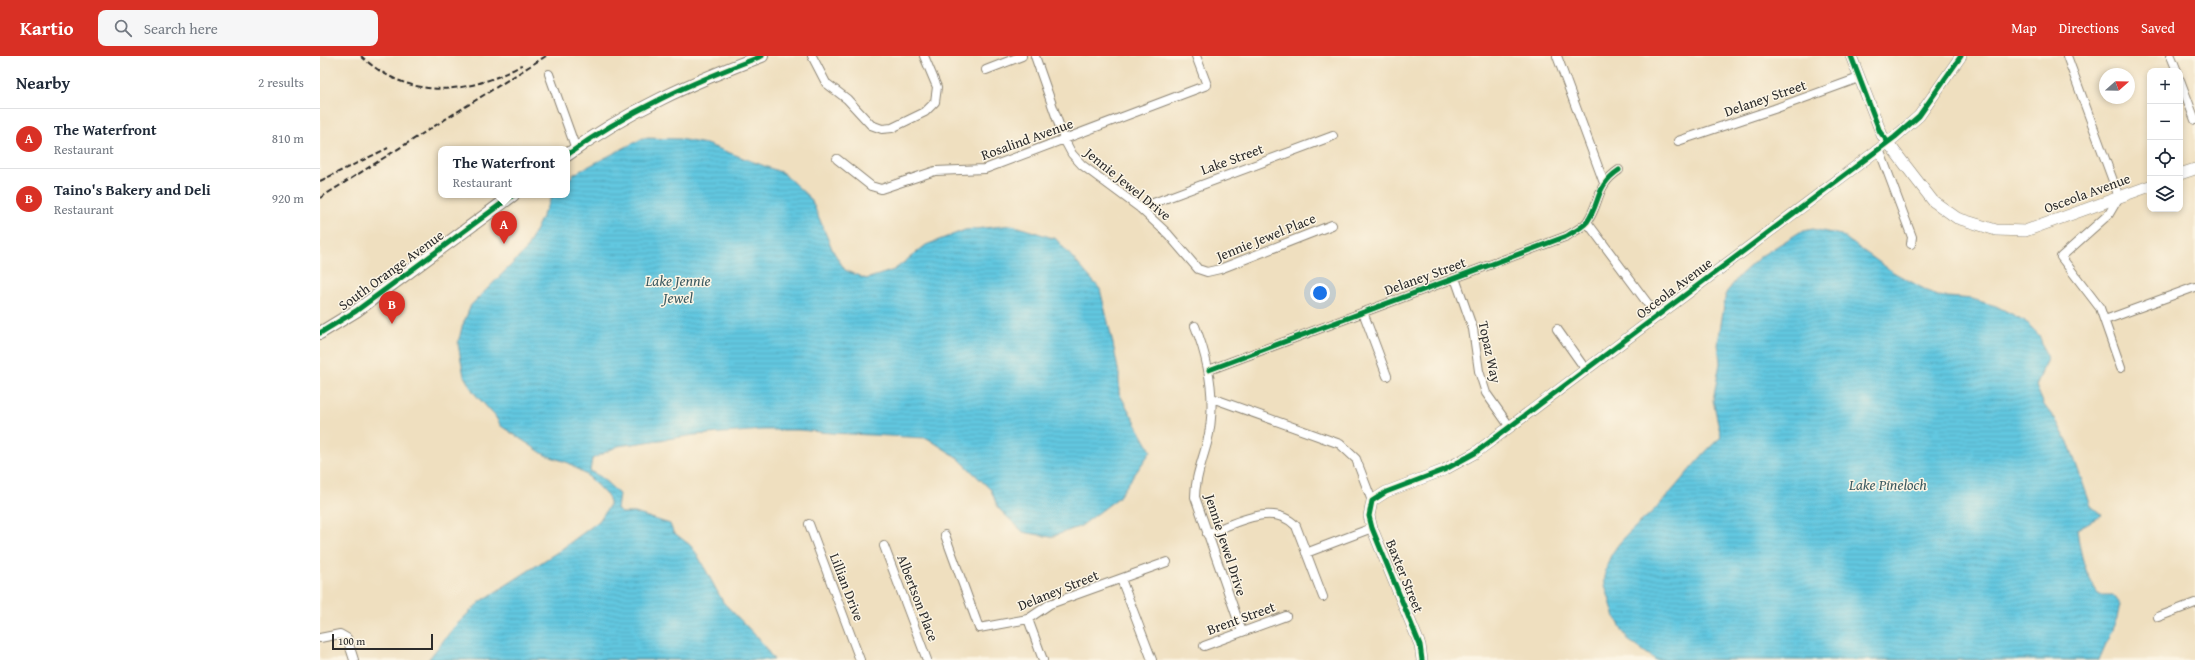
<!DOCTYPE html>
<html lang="en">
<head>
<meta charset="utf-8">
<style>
	:root { --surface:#fff; --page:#f6f6f7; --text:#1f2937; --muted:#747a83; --line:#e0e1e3; --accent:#d93025 }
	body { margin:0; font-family:"Gentium Book Plus",serif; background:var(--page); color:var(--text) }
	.controls { position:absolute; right:12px; top:12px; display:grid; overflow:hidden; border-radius:8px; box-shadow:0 2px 6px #0003 }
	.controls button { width:36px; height:36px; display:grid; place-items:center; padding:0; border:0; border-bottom:1px solid var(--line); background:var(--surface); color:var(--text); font:20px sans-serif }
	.compass { position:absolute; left:1779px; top:12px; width:36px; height:36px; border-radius:50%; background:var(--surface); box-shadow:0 2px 6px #0003; rotate:70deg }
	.scale { position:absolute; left:12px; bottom:10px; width:101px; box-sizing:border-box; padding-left:4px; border:2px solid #2b2b2b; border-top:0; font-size:11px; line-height:14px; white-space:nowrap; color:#2b2b2b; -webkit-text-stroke:3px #fcf5e5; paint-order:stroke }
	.you { position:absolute; left:1000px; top:237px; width:14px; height:14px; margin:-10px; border:3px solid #fff; border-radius:50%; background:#1a73e8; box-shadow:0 0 0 6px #1a73e833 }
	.badge { display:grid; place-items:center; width:26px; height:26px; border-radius:50%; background:var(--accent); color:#fff; font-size:13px; font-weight:700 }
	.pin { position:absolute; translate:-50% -33px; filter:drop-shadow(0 1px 2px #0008) }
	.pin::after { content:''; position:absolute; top:21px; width:14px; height:12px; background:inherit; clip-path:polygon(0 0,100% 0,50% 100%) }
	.popup { position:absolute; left:118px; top:90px; width:132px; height:52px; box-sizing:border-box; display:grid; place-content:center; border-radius:8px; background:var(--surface); filter:drop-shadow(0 1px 3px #0005); font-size:13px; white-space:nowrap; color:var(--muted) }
	.popup b { font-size:15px; color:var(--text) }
	.popup::after { content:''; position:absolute; left:50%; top:100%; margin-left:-8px; border:8px solid transparent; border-top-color:var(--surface) }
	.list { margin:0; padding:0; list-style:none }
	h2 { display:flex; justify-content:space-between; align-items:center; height:52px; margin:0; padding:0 16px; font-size:17px }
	h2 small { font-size:13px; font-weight:400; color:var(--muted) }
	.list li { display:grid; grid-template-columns:26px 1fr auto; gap:12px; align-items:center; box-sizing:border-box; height:60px; padding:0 16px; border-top:1px solid var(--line) }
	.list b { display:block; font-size:15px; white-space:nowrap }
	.list p { margin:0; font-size:13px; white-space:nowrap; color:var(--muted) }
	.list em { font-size:13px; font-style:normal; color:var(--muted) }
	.icon { flex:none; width:22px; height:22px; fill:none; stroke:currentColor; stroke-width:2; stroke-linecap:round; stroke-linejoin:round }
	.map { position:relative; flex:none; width:1875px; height:604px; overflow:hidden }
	header { display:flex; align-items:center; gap:24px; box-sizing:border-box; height:56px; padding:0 20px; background:var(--accent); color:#fff }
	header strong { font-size:19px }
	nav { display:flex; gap:22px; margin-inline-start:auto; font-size:14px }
	.search { width:280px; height:36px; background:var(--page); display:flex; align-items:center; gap:10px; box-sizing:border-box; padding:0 14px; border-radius:8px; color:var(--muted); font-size:15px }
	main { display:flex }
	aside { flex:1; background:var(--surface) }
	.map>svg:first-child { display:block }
	.water { fill:url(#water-rules); stroke:#467986 }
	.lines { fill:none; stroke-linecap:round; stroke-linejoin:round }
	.street-casing { stroke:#8d8575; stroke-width:10 }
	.secondary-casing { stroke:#8d8575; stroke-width:12 }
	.primary-casing { stroke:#8d8575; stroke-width:14 }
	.street { stroke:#fff; stroke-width:8 }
	.secondary { stroke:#fff; stroke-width:11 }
	.primary { stroke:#fff; stroke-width:12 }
	.rail { stroke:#2b2b2b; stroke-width:2; stroke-dasharray:6 3; stroke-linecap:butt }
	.cycleway-casing { stroke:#fcf5e5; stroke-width:8 }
	.cycleway { stroke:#00873e; stroke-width:5 }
	.labels { text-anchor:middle; stroke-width:3; stroke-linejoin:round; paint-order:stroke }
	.street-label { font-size:14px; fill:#2b2b2b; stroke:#fcf5e5 }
	.water-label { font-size:15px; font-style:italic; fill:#3c5a61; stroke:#fcf5e5 }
</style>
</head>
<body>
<header>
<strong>Kartio</strong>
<div class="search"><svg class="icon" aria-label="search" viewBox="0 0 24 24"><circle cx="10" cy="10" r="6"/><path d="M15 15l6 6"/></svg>Search here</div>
<nav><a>Map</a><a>Directions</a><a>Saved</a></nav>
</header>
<main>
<aside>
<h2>Nearby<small>2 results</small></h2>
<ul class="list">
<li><span class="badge">A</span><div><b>The Waterfront</b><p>Restaurant</p></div><em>810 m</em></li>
<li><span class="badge">B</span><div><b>Taino's Bakery and Deli</b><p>Restaurant</p></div><em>920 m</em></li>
</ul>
</aside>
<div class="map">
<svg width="1875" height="604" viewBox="0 0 1875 604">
	<defs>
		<pattern id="water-rules" width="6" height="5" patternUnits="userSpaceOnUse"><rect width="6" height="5" fill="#62c7e0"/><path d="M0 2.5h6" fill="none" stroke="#55abc0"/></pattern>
	</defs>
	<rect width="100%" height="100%" fill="#fcf5e5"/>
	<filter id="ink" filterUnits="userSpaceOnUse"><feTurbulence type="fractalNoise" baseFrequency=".025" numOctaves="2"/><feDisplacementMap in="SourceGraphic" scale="8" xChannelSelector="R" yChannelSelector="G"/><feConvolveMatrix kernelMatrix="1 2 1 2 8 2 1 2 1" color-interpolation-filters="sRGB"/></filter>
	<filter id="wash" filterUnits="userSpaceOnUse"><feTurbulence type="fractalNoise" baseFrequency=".012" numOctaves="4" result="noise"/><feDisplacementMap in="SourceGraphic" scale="16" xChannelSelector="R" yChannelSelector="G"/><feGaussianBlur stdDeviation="0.9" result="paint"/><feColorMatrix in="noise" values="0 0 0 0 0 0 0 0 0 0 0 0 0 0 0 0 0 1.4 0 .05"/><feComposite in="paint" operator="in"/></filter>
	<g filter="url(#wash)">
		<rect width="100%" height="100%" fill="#efdfbf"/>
		<path class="water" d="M 323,82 L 359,83 L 386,88 L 463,117 L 491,143 L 513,195 L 525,214 L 546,223 L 574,214 L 606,189 L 645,174 L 692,169 L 736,183 L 780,233 L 792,283 L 799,318 L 799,337 L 831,395 L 798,442 L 761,470 L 731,481 L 703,476 L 678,452 L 671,434 L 638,402 L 607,382 L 512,377 L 479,374 L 443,374 L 375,379 L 298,390 L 272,403 L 270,415 L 281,421 L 299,438 L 297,453 L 301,457 L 315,457 L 350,468 L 353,476 L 370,489 L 377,498 L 403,546 L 439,583 L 454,604 L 108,604 L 135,570 L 160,546 L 239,495 L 279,465 L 289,450 L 289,442 L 269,421 L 249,407 L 225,399 L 181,370 L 175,360 L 154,337 L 144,320 L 138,288 L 142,271 L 151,249 L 206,194 L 232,140 L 247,139 L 247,125 L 254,118 Z
			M 1493,173 L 1521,179 L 1573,216 L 1617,240 L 1652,243 L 1676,250 L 1705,265 L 1719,279 L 1727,303 L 1716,330 L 1724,349 L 1737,366 L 1750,391 L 1771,450 L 1782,459 L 1757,473 C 1760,498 1765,518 1779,539 L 1793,539 L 1800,548 L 1797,562 L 1779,604 L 1336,604 L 1308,584 L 1295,561 L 1285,529 C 1284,519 1287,505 1293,496 C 1305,477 1325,464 1340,448 C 1361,426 1378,401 1401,381 L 1393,344 L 1400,307 L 1398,287 L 1406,237 L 1419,220 L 1441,200 L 1480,176 Z"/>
	</g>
	<g filter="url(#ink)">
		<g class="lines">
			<g class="street-casing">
				<path id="street" d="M 492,0 L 506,27 L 527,43 L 551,69 L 562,73 L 572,72 L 605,56 L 615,46 L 617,31 L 604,0
					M 715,0 L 744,83 L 752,98 L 762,109 L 820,152 L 848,178 L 878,213 L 887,216 L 900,213 L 1012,169
					M 1237,0 L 1284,127
					M 1747,0 L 1799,141 L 1789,158 L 1741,201 L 1780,252 L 1801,312
					M 1851,0 L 1857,15
					M 666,14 L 702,0
					M 229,18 L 256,93
					M 1860,24 L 1875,64
					M 1358,85 L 1454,53 L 1539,22
					M 1559,93 L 1592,181 L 1591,188
					M 517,103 L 551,130 L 561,133 L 615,115 L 665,113 L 887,29 L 876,0
					M 820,152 L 1013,80
					M 1267,166 L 1337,260
					M 1135,222 L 1153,273 L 1159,315 L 1166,337 L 1190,371
					M 1043,256 L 1067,320
					M 1785,264 L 1875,231
					M 875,270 C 890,308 897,347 887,387 C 882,406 875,422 875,441 L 922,576
					M 1237,273 L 1266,314
					M 889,314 L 1247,180 C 1253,176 1262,172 1267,166 C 1281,146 1275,130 1299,114
					M 892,342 L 1020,388 L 1036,403 L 1052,445
					M 489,468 L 540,604
					M 887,478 C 913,468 953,445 976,470 L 1003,541
					M 625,479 L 659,572 L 708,563 L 730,548 L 847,506
					M 564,490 L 607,604
					M 986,497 L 1052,472
					M 801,523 L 832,604
					M 1838,561 L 1875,547
					M 708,563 L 723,604
					M 0,582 L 20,578 L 27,582 L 34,604
					M 884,590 L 966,560"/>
			</g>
			<g class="secondary-casing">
				<path id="secondary" d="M 1531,0 L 1562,79 L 1613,145 L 1637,162 L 1676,174 L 1705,175 L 1830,130
					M 1860,118 L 1875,113
					M 1102,604 L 1100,589 L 1052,472 L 1049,460 L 1052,445 L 1066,436 L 1124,414 L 1155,397 L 1575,81 L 1599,60 L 1641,0"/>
			</g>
			<g class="primary-casing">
				<path id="primary" d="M 247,99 C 307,55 373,26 442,0
					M 0,277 L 36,255 L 193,139"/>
			</g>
			<use href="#street" class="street"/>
			<use href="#secondary" class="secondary"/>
			<use href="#primary" class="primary"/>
			<path class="rail" d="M 41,0 C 89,45 148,39 202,9
				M 0,125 L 68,92
				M 0,142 L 226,0"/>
			<g class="cycleway-casing">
				<path id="cycleway" d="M 1531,0 L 1560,76 L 1568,86
					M 247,99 C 307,55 373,26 442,0
					M 0,277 L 36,255 L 193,139
					M 889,314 L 1247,180 C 1253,176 1262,172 1267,166 C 1281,146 1275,130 1299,114
					M 1102,604 L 1100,589 L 1052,472 L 1049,460 L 1052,445 L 1066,436 L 1124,414 L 1155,397 L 1575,81 L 1599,60 L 1641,0"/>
			</g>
			<use href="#cycleway" class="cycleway"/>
		</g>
	</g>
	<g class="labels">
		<g class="street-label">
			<text transform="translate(1445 42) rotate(-19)" y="5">Delaney Street</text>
			<text transform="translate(707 83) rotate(-20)" y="5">Rosalind Avenue</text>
			<text transform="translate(912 103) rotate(-20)" y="5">Lake Street</text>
			<text transform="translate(808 128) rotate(39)" y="5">Jennie Jewel Drive</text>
			<text transform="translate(1767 137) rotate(-20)" y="5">Osceola Avenue</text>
			<text transform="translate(946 181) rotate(-22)" y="5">Jennie Jewel Place</text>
			<text transform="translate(71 214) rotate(-36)" y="5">South Orange Avenue</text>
			<text transform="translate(1105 220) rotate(-20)" y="5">Delaney Street</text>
			<text transform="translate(1354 232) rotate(-37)" y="5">Osceola Avenue</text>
			<text transform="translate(1170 296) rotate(78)" y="5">Topaz Way</text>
			<text transform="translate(906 489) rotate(72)" y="5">Jennie Jewel Drive</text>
			<text transform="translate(1085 520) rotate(68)" y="5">Baxter Street</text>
			<text transform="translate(527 531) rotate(69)" y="5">Lillian Drive</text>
			<text transform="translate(738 534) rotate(-22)" y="5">Delaney Street</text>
			<text transform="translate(598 542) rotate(69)" y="5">Albertson Place</text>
			<text transform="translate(921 562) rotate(-20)" y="5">Brent Street</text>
		</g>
		<g class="water-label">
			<text x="358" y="230">Lake Jennie<tspan x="358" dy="17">Jewel</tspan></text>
			<text x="1568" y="434">Lake Pineloch</text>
		</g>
	</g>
</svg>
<div class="controls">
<button>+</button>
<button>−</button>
<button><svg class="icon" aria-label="locate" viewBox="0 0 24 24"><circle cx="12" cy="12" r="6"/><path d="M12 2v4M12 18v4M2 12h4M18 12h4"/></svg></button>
<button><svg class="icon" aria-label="layers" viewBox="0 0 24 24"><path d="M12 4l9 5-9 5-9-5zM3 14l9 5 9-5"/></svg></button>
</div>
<svg class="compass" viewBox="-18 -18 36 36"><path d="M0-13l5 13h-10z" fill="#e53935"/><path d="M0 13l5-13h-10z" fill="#747a83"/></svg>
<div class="scale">100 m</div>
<div class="you"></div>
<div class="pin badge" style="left:184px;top:188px">A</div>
<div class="popup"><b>The Waterfront</b>Restaurant</div>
<div class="pin badge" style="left:72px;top:268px">B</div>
</div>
</main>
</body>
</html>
